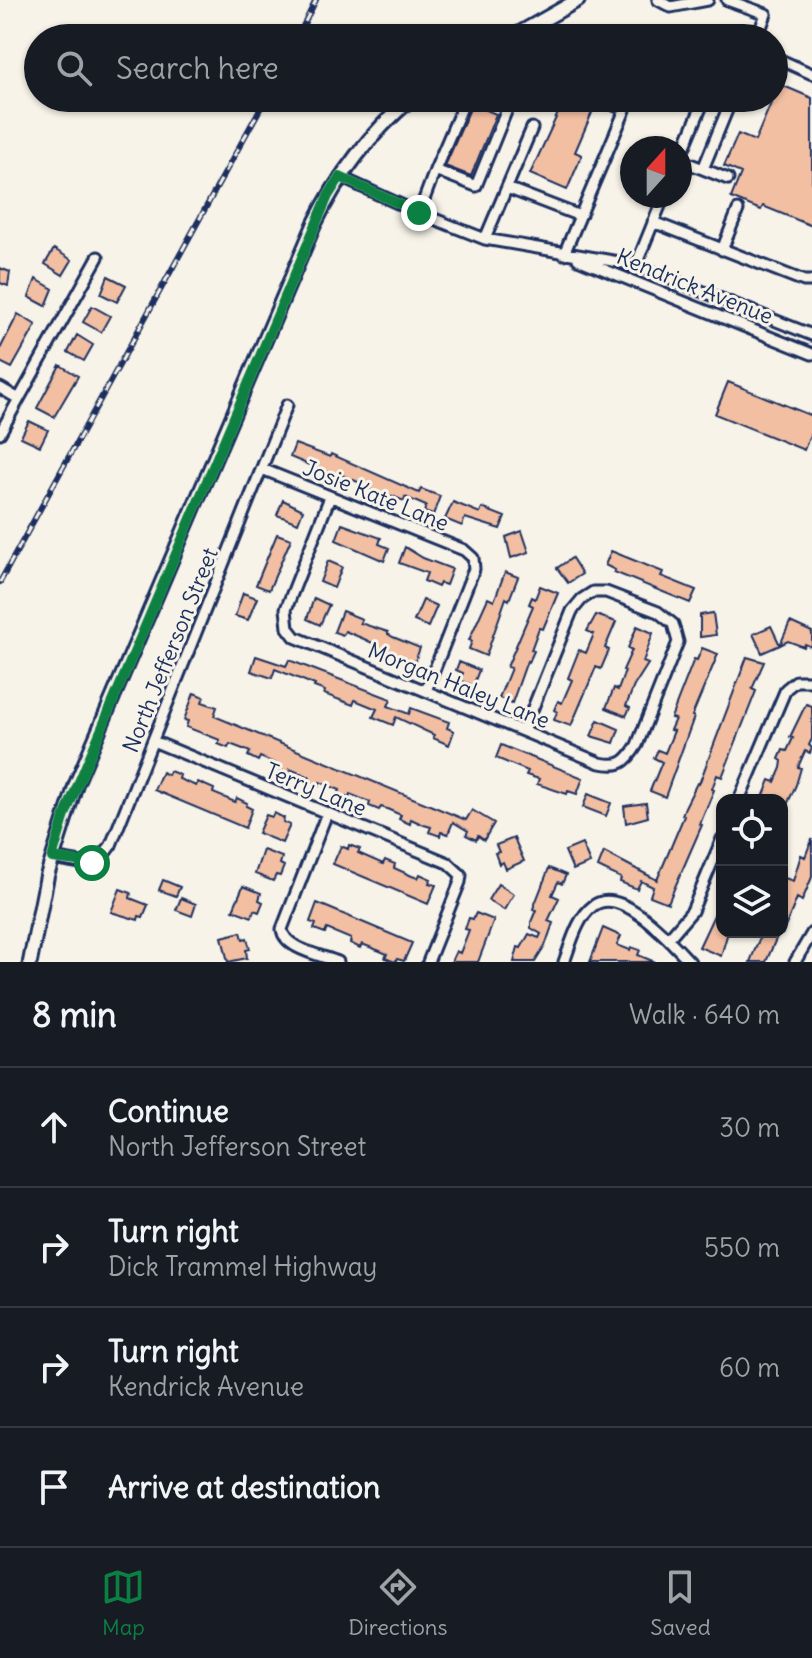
<!DOCTYPE html>
<html lang="en">
<head>
<meta charset="utf-8">
<style>
	:root { --surface:#171b24; --page:#20242c; --text:#f1f3f6; --muted:#9ea1a6; --line:#363941; --accent:#0b8043 }
	body { margin:0; font-family:Delius,sans-serif; background:var(--page); color:var(--text) }
	.controls { position:absolute; right:24px; bottom:24px; display:grid; overflow:hidden; border-radius:16px; box-shadow:0 2px 6px #0004 }
	.controls button { width:72px; height:72px; display:grid; place-items:center; padding:0; border:0; border-bottom:2px solid var(--line); background:var(--surface); color:var(--text); font:40px sans-serif }
	.compass { position:absolute; left:620px; top:136px; width:72px; height:72px; border-radius:50%; background:var(--surface); box-shadow:0 2px 6px #0004; rotate:21deg }
	.stop { position:absolute; width:24px; height:24px; margin:-18px; border:6px solid #0b8043; border-radius:50%; background:#fff }
	.stop.end { background:#0b8043; border-color:#fff; box-shadow:0 2px 8px #0008 }
	.list { margin:0; padding:0; list-style:none }
	h2 { display:flex; justify-content:space-between; align-items:center; height:104px; margin:0; padding:0 32px; font-size:34px }
	h2 small { font-size:26px; font-weight:400; color:var(--muted) }
	.list li { display:grid; grid-template-columns:52px 1fr auto; gap:24px; align-items:center; box-sizing:border-box; height:120px; padding:0 32px; border-top:2px solid var(--line) }
	.list b { display:block; font-size:30px; white-space:nowrap }
	.list p { margin:0; font-size:26px; white-space:nowrap; color:var(--muted) }
	.list em { font-size:26px; font-style:normal; color:var(--muted) }
	.icon { flex:none; width:44px; height:44px; fill:none; stroke:currentColor; stroke-width:2; stroke-linecap:round; stroke-linejoin:round }
	.map { position:relative; flex:none; width:812px; height:962px; overflow:hidden }
	.search { position:absolute; background:var(--surface); box-shadow:0 2px 6px #0004; left:24px; right:24px; top:24px; height:88px; display:flex; align-items:center; gap:20px; box-sizing:border-box; padding:0 28px; border-radius:44px; color:var(--muted); font-size:30px }
	.sheet { height:584px; background:var(--surface) }
	nav { display:flex; justify-content:space-around; align-items:center; box-sizing:border-box; height:112px; border-top:2px solid var(--line); background:var(--surface); font-size:22px; color:var(--muted) }
	nav a { display:grid; justify-items:center; gap:4px }
	nav .on { color:var(--accent) }
	.map>svg:first-child { display:block }
	.building { fill:#f2bfa3; stroke:#1b2f5e; stroke-width:2 }
	.lines { fill:none; stroke-linecap:round; stroke-linejoin:round }
	.minor-casing { stroke:#1b2f5e; stroke-width:15 }
	.major-casing { stroke:#1b2f5e; stroke-width:18 }
	.minor { stroke:#f7f3e8; stroke-width:9 }
	.major { stroke:#f7f3e8; stroke-width:12 }
	.rail-casing { stroke:#1b2f5e; stroke-width:6 }
	.rail { stroke:#f7f3e8; stroke-width:3; stroke-dasharray:9; stroke-linecap:butt }
	.route { stroke:#0b8043; stroke-width:10 }
	.labels { text-anchor:middle; stroke-width:6; stroke-linejoin:round; paint-order:stroke }
	.street-label { font-size:22px; fill:#1b2f5e; stroke:#f7f3e8 }
</style>
</head>
<body>
<div class="map">
<svg width="812" height="962" viewBox="0 0 812 962">
	<rect width="100%" height="100%" fill="#f7f3e8"/>
	<filter id="ink" filterUnits="userSpaceOnUse"><feTurbulence type="fractalNoise" baseFrequency=".0125" numOctaves="2"/><feDisplacementMap in="SourceGraphic" scale="16" xChannelSelector="R" yChannelSelector="G"/><feConvolveMatrix kernelMatrix="1 2 1 2 8 2 1 2 1" color-interpolation-filters="sRGB"/></filter>
	<g filter="url(#ink)">
		<path class="building" d="M 779,84 L 812,98 L 812,226 L 763,206 L 761,210 L 731,198 L 741,173 L 724,166 L 738,134 L 755,141 Z
			M 565,98 L 594,108 L 575,152 L 582,155 L 567,190 L 530,174 Z
			M 472,104 L 496,114 L 471,176 L 445,166 Z
			M 54,249 L 72,260 L 63,275 L 45,264 Z
			M 0,268 L 10,272 L 8,286 L 0,283 Z
			M 108,276 L 126,285 L 117,302 L 101,294 Z
			M 36,279 L 53,289 L 46,306 L 29,297 Z
			M 92,306 L 110,316 L 101,332 L 83,322 Z
			M 18,314 L 36,325 L 12,368 L 0,362 L 0,349 Z
			M 77,335 L 93,345 L 84,361 L 68,352 Z
			M 60,365 L 78,376 L 54,417 L 37,408 Z
			M 728,382 L 812,416 L 812,430 L 804,450 L 715,414 Z
			M 29,421 L 48,430 L 40,446 L 21,437 Z
			M 295,444 L 330,457 L 331,454 L 419,493 L 421,489 L 440,496 L 433,515 L 424,512 L 426,506 L 405,497 L 404,501 L 392,496 L 392,499 L 364,487 L 365,485 L 342,475 L 340,478 L 290,457 Z
			M 283,500 L 303,510 L 298,523 L 277,515 Z
			M 453,502 L 480,513 L 482,508 L 505,517 L 500,529 L 465,518 L 462,526 L 445,519 Z
			M 342,524 L 381,538 L 379,544 L 389,548 L 384,561 L 336,540 Z
			M 522,531 L 529,552 L 511,558 L 506,537 Z
			M 277,534 L 291,539 L 269,590 L 256,585 Z
			M 405,547 L 423,558 L 452,569 L 446,585 L 440,583 L 438,587 L 424,581 L 427,573 L 399,563 Z
			M 611,551 L 663,572 L 661,576 L 696,590 L 690,603 L 614,572 L 615,570 L 605,565 Z
			M 572,558 L 582,574 L 568,583 L 557,568 Z
			M 328,561 L 342,567 L 334,588 L 320,582 Z
			M 505,572 L 518,577 L 509,600 L 506,598 L 486,656 L 469,649 L 472,641 L 469,640 L 488,598 L 494,601 Z
			M 540,586 L 558,593 L 543,629 L 539,628 L 531,650 L 534,651 L 529,662 L 527,661 L 512,703 L 499,698 L 511,668 L 507,667 L 533,606 L 529,604 L 532,597 L 535,599 Z
			M 243,593 L 257,598 L 248,620 L 235,616 Z
			M 314,598 L 329,605 L 320,625 L 307,619 Z
			M 423,600 L 437,606 L 428,627 L 414,621 Z
			M 342,611 L 362,619 L 360,623 L 388,632 L 388,634 L 393,637 L 420,648 L 414,664 L 405,660 L 406,658 L 378,649 L 379,646 L 364,639 L 345,631 L 343,635 L 334,632 Z
			M 713,613 L 716,635 L 700,637 L 700,615 Z
			M 596,615 L 616,622 L 605,648 L 609,650 L 601,669 L 596,667 L 571,726 L 554,720 L 557,712 L 554,710 L 558,701 L 562,703 L 572,680 L 568,678 L 579,650 L 586,653 L 594,634 L 587,631 Z
			M 790,622 L 812,632 L 812,647 L 805,644 L 804,647 L 788,641 L 780,645 Z
			M 637,626 L 653,633 L 643,662 L 648,664 L 634,686 L 626,706 L 630,708 L 626,716 L 606,708 L 614,688 L 618,690 L 625,671 L 623,670 L 632,650 L 628,648 Z
			M 771,626 L 780,645 L 762,653 L 753,634 Z
			M 702,648 L 718,654 L 692,716 L 694,717 L 665,797 L 650,791 L 662,762 L 654,758 L 658,750 L 665,753 L 674,731 L 670,730 L 675,719 L 671,718 L 694,659 L 697,660 Z
			M 256,656 L 286,666 L 289,660 L 391,699 L 388,706 L 409,714 L 411,708 L 449,722 L 447,728 L 454,731 L 449,745 L 433,738 L 434,735 L 396,717 L 393,725 L 373,717 L 377,709 L 355,700 L 353,705 L 324,694 L 325,691 L 314,687 L 315,685 L 275,669 L 272,678 L 251,671 Z
			M 747,657 L 764,662 L 752,689 L 756,691 L 722,777 L 717,775 L 712,789 L 714,790 L 700,824 L 702,825 L 668,903 L 650,896 L 653,887 L 641,881 L 637,889 L 620,882 L 621,878 L 598,867 L 604,852 L 657,880 L 684,816 L 682,815 L 685,807 L 697,783 L 699,784 Z
			M 459,662 L 479,670 L 473,686 L 460,680 L 463,673 L 456,670 Z
			M 194,693 L 204,697 L 202,702 L 217,707 L 214,716 L 466,820 L 472,810 L 494,823 L 484,840 L 478,836 L 476,840 L 466,835 L 468,831 L 453,822 L 448,834 L 441,832 L 440,836 L 429,832 L 431,827 L 424,825 L 411,819 L 410,824 L 399,819 L 401,815 L 387,809 L 381,807 L 379,810 L 369,806 L 370,802 L 350,794 L 349,798 L 338,794 L 340,790 L 320,782 L 319,786 L 308,781 L 310,777 L 290,769 L 289,774 L 278,769 L 279,765 L 260,757 L 258,761 L 248,756 L 250,752 L 243,749 L 230,744 L 228,748 L 218,744 L 220,740 L 186,727 L 188,721 L 184,720 Z
			M 806,704 L 812,706 L 812,739 L 809,745 L 812,748 L 810,753 L 805,751 L 798,767 L 801,768 L 796,785 L 782,816 L 782,800 L 762,800 L 770,780 L 775,782 L 781,768 L 782,761 L 779,759 L 783,750 L 787,751 L 793,738 L 790,737 Z
			M 598,720 L 619,729 L 614,743 L 591,736 Z
			M 501,745 L 583,778 L 577,794 L 568,791 L 567,794 L 537,784 L 539,779 L 526,775 L 528,771 L 496,758 Z
			M 170,771 L 180,775 L 179,779 L 196,786 L 198,782 L 214,789 L 213,793 L 235,802 L 237,798 L 247,803 L 246,806 L 252,809 L 245,828 L 154,790 L 162,772 L 168,775 Z
			M 588,794 L 611,803 L 606,816 L 583,807 Z
			M 646,803 L 648,817 L 626,823 L 624,806 Z
			M 274,813 L 284,818 L 283,822 L 290,825 L 282,843 L 258,833 L 266,815 L 272,817 Z
			M 514,838 L 524,861 L 506,869 L 503,862 L 499,864 L 495,853 L 499,852 L 496,845 Z
			M 812,839 L 812,877 L 802,901 L 797,898 L 782,935 L 782,877 L 793,881 L 801,855 L 805,857 Z
			M 582,844 L 590,863 L 573,870 L 565,851 Z
			M 349,845 L 360,849 L 358,853 L 383,864 L 385,860 L 395,864 L 394,868 L 412,876 L 418,878 L 420,874 L 431,879 L 429,883 L 436,885 L 428,904 L 333,864 L 341,846 L 348,849 Z
			M 263,850 L 282,857 L 280,864 L 284,866 L 280,876 L 276,875 L 273,881 L 255,874 Z
			M 549,868 L 566,875 L 562,884 L 558,882 L 552,895 L 559,898 L 548,921 L 553,923 L 545,946 L 535,962 L 514,962 L 518,947 L 521,948 L 529,934 L 539,938 L 541,934 L 531,928 L 531,922 L 536,910 L 533,909 Z
			M 163,880 L 180,887 L 176,896 L 159,890 Z
			M 498,884 L 514,894 L 504,910 L 488,900 Z
			M 243,886 L 261,893 L 259,900 L 263,902 L 259,912 L 254,910 L 252,917 L 233,910 Z
			M 120,889 L 131,893 L 130,898 L 148,905 L 143,917 L 139,916 L 138,920 L 111,912 Z
			M 181,898 L 196,904 L 192,916 L 176,910 Z
			M 722,898 L 722,932 L 728,932 L 721,956 L 699,947 Z
			M 317,903 L 412,943 L 404,961 L 397,959 L 395,962 L 385,958 L 387,954 L 380,951 L 362,944 L 360,948 L 350,943 L 351,939 L 327,929 L 325,933 L 314,929 L 316,924 L 310,922 Z
			M 476,913 L 494,920 L 478,962 L 451,962 L 456,951 L 460,953 L 469,930 L 465,929 L 469,918 L 473,919 Z
			M 603,928 L 621,936 L 617,945 L 630,950 L 631,947 L 640,950 L 638,955 L 655,962 L 590,962 Z
			M 241,932 L 243,939 L 247,938 L 250,949 L 246,950 L 247,958 L 228,962 L 222,937 Z
			M 747,932 L 779,932 L 766,962 L 750,962 L 760,937 Z"/>
		<g class="lines">
			<g class="minor-casing">
				<path id="minor" d="M 658,0 L 671,7 L 708,0
					M 727,0 L 766,14 L 757,38
					M 774,57 L 812,74
					M 680,158 L 705,98
					M 680,160 L 703,169 L 732,98
					M 703,169 L 728,179
					M 435,170 L 466,98
					M 340,177 L 419,213 L 485,239 L 636,265 L 812,335
					M 507,188 L 580,216
					M 419,213 L 435,170 L 476,186 L 510,102 L 501,98
					M 653,222 L 804,281 L 812,281
					M 485,239 L 532,128
					M 722,250 L 738,210
					M 564,254 L 625,110 L 598,98
					M 578,259 L 812,354
					M 636,265 L 664,196
					M 0,388 L 19,399
					M 0,433 L 98,257
					M 262,469 L 464,550 L 473,558 L 474,569 L 426,691
					M 330,497 L 286,609 L 288,628 L 295,637 L 600,763 C 620,767 626,763 637,745 L 678,642 L 673,624 L 658,612 L 606,592 L 593,592 L 582,599 L 572,611 L 524,730
					M 153,741 L 448,863 L 461,875 L 460,882 L 428,962
					M 739,800 L 786,689 L 796,681 L 812,681
					M 327,813 L 282,929 C 284,949 321,955 338,962
					M 52,858 L 81,863 L 99,861 L 111,845 L 287,405
					M 668,939 L 692,911 L 722,839
					M 564,962 C 571,944 577,918 593,906 C 621,884 673,944 690,962
					M 795,962 L 812,933"/>
			</g>
			<g class="major-casing">
				<path id="major" d="M 511,38 L 578,0
					M 30,962 L 47,876 L 76,784 L 314,225 C 338,175 369,134 412,98"/>
			</g>
			<use href="#minor" class="minor"/>
			<use href="#major" class="major"/>
			<g class="rail-casing">
				<path id="rail" d="M 297,38 L 316,0
					M 0,582 L 266,98"/>
			</g>
			<use href="#rail" class="rail"/>
		</g>
	</g>
	<g class="lines" filter="url(#ink)">
		<path class="route" d="M 92,863 L 52,858 L 65,815 L 328,196 L 340,177 L 419,213"/>
	</g>
	<g class="labels">
		<g class="street-label">
			<text transform="translate(695 286) rotate(22)" y="8">Kendrick Avenue</text>
			<text transform="translate(376 495) rotate(22)" y="8">Josie Kate Lane</text>
			<text transform="translate(170 650) rotate(-68)" y="8">North Jefferson Street</text>
			<text transform="translate(459 685) rotate(22)" y="8">Morgan Haley Lane</text>
			<text transform="translate(316 789) rotate(22)" y="8">Terry Lane</text>
		</g>
	</g>
</svg>
<div class="controls">
<button><svg class="icon" aria-label="locate" viewBox="0 0 24 24"><circle cx="12" cy="12" r="6"/><path d="M12 2v4M12 18v4M2 12h4M18 12h4"/></svg></button>
<button><svg class="icon" aria-label="layers" viewBox="0 0 24 24"><path d="M12 4l9 5-9 5-9-5zM3 14l9 5 9-5"/></svg></button>
</div>
<svg class="compass" viewBox="-18 -18 36 36"><path d="M0-13l5 13h-10z" fill="#e53935"/><path d="M0 13l5-13h-10z" fill="#9ea1a6"/></svg>
<div class="stop" style="left:92px;top:863px"></div>
<div class="stop end" style="left:419px;top:213px"></div>
<div class="search"><svg class="icon" aria-label="search" viewBox="0 0 24 24"><circle cx="10" cy="10" r="6"/><path d="M15 15l6 6"/></svg>Search here</div>
</div>
<section class="sheet">
<h2>8 min<small>Walk · 640 m</small></h2>
<ul class="list">
<li><svg class="icon" aria-label="ahead" viewBox="0 0 24 24"><path d="M12 20V5M6 11l6-6 6 6"/></svg><div><b>Continue</b><p>North Jefferson Street</p></div><em>30 m</em></li>
<li><svg class="icon" aria-label="right" viewBox="0 0 24 24"><path d="M7 20v-9h11M14 6l5 5-5 5"/></svg><div><b>Turn right</b><p>Dick Trammel Highway</p></div><em>550 m</em></li>
<li><svg class="icon" aria-label="right" viewBox="0 0 24 24"><path d="M7 20v-9h11M14 6l5 5-5 5"/></svg><div><b>Turn right</b><p>Kendrick Avenue</p></div><em>60 m</em></li>
<li><svg class="icon" aria-label="arrive" viewBox="0 0 24 24"><path d="M6 21V4h12l-3 4 3 4H6"/></svg><div><b>Arrive at destination</b></div></li>
</ul>
</section>
<nav>
<a class="on"><svg class="icon" aria-label="map" viewBox="0 0 24 24"><path d="M3 6l6-2 6 2 6-2v14l-6 2-6-2-6 2zM9 4v14M15 6v14"/></svg>Map</a>
<a><svg class="icon" aria-label="directions" viewBox="0 0 24 24"><path d="M12 3l9 9-9 9-9-9zM9 14v-3h6M13 9l2 2-2 2"/></svg>Directions</a>
<a><svg class="icon" aria-label="saved" viewBox="0 0 24 24"><path d="M7 4h10v16l-5-4-5 4z"/></svg>Saved</a>
</nav>
</body>
</html>
